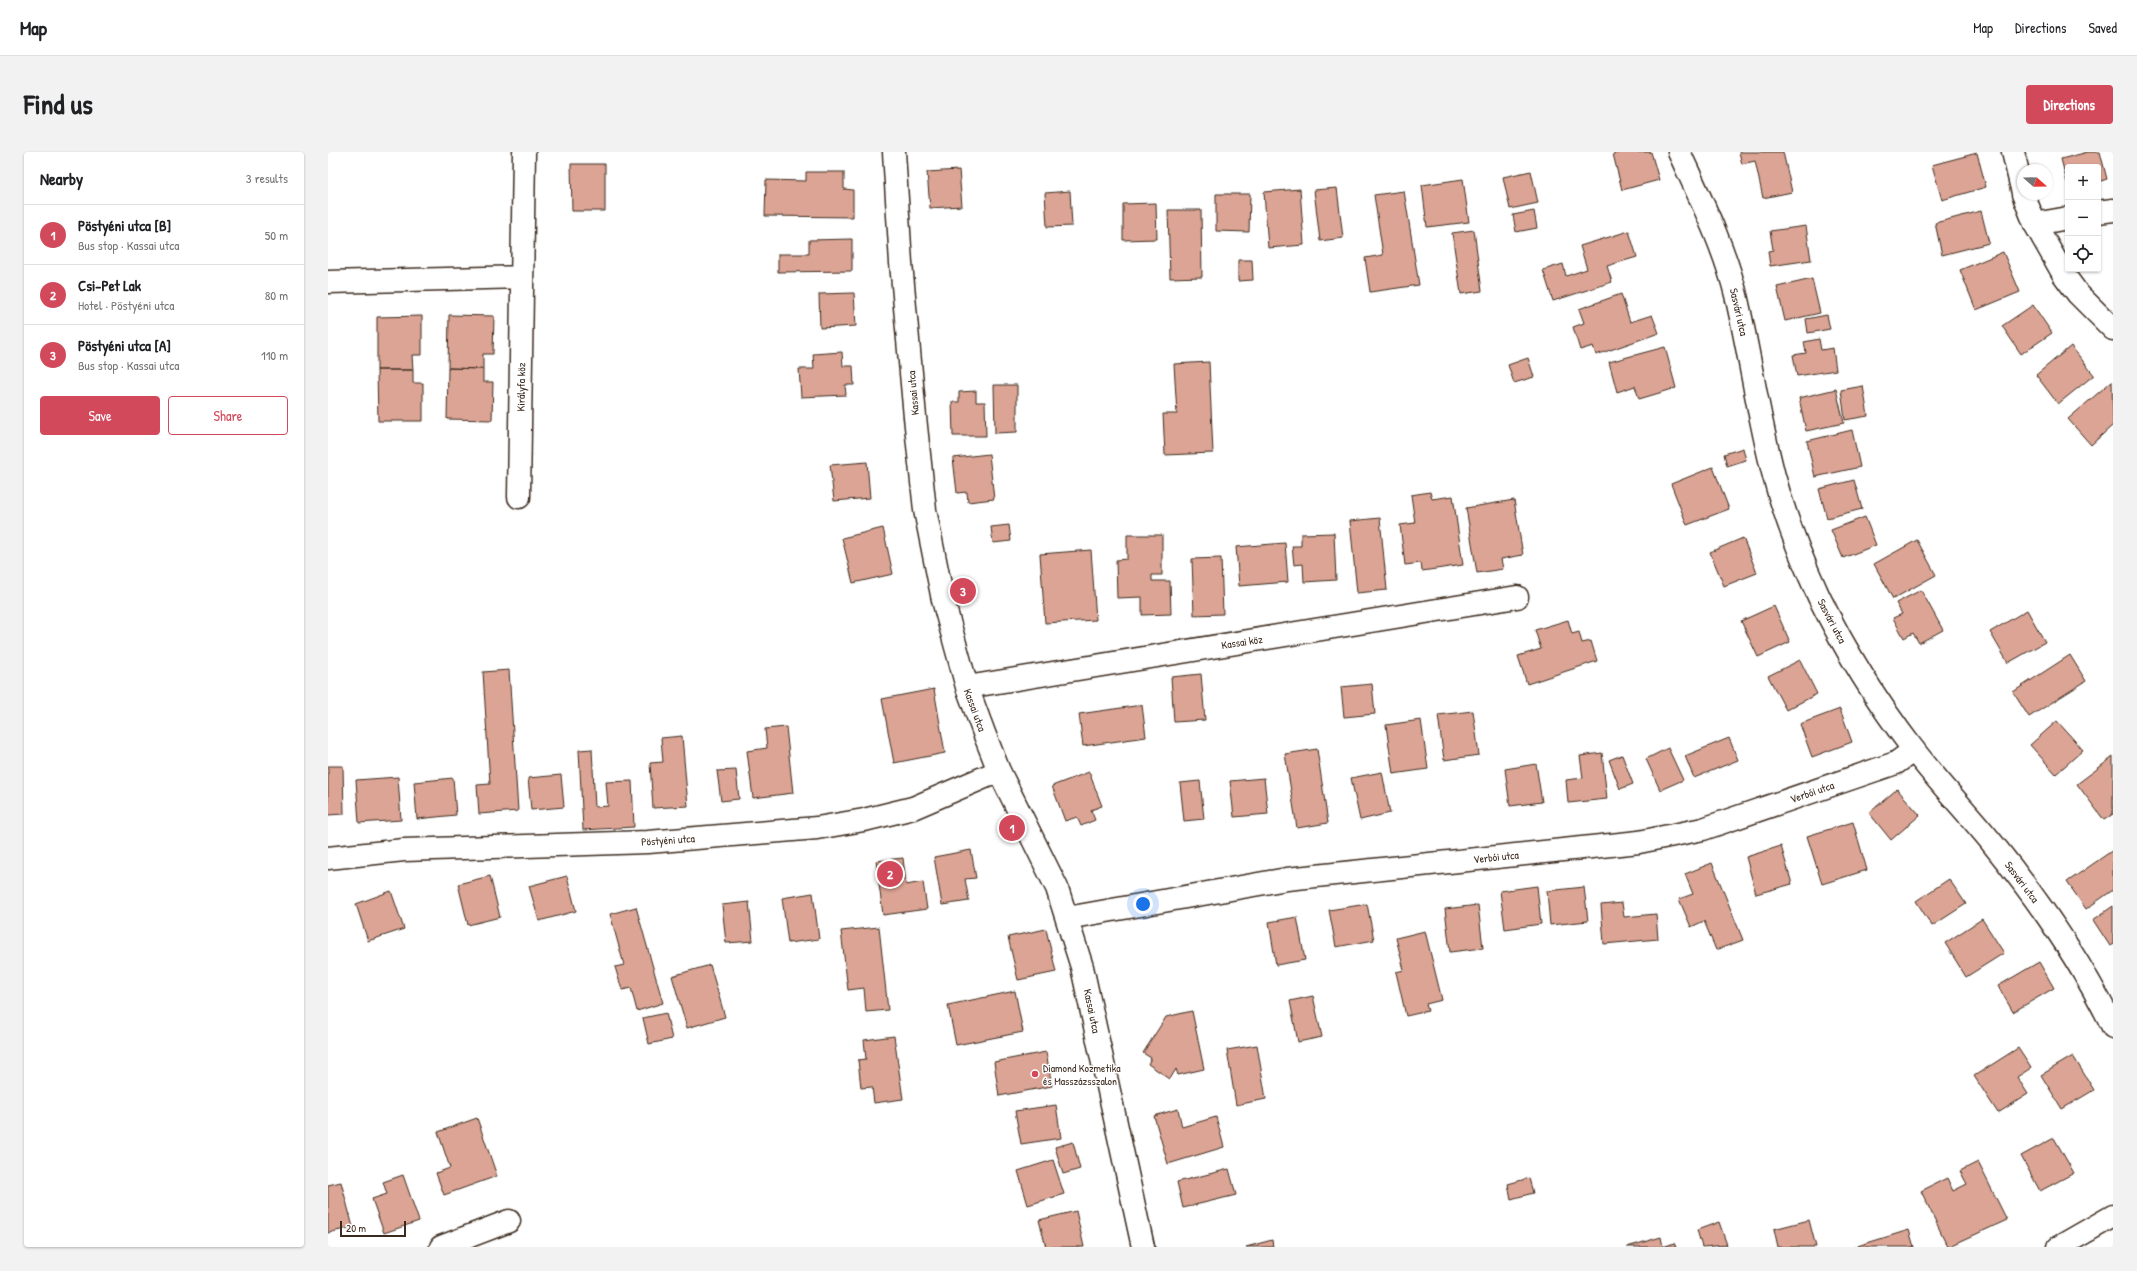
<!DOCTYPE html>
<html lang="en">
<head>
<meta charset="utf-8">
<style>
	:root { --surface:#fff; --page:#f2f2f2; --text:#202124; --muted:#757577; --line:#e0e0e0; --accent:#d1495b }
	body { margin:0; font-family:"Patrick Hand",sans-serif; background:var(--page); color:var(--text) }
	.controls { position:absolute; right:12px; top:12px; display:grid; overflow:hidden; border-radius:4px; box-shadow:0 1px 3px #0004 }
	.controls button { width:36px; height:36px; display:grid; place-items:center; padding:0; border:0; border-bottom:1px solid var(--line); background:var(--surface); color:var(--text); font:20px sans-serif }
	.compass { position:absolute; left:1689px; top:12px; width:36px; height:36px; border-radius:50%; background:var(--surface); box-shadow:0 1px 3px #0004; rotate:110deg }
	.scale { position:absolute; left:12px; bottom:10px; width:66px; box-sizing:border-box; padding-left:4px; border:2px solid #3b2a1e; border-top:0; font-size:11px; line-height:14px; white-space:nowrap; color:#3b2a1e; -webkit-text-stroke:3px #fff; paint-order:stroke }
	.you { position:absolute; left:815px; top:752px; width:14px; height:14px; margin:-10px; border:3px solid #fff; border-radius:50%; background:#1a73e8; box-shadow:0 0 0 6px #1a73e833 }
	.badge { display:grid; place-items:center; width:26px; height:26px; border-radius:50%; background:var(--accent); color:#fff; font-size:13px; font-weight:700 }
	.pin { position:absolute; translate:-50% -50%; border:2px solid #fff; box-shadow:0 1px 4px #0006 }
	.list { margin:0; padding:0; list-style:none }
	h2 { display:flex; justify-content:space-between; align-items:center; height:52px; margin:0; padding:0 16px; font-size:17px }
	h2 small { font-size:13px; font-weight:400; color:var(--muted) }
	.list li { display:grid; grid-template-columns:26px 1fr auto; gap:12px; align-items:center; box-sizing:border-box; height:60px; padding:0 16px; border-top:1px solid var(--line) }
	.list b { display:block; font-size:15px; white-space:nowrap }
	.list p { margin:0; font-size:13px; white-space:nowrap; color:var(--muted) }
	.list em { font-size:13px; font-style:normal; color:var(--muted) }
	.actions { display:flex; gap:8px; padding:12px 16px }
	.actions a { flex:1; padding:9px 0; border:1px solid var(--accent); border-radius:4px; text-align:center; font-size:14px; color:var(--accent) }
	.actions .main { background:var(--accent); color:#fff }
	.icon { flex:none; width:22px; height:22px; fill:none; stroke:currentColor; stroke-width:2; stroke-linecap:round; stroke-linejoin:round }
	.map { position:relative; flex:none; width:1785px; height:1095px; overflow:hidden; border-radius:4px }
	header { display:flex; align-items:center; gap:24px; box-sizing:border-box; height:56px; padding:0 20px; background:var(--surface); border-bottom:1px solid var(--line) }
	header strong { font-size:19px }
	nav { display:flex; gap:22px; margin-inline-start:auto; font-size:14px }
	.intro { display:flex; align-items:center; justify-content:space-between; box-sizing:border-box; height:96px; padding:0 24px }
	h1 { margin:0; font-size:28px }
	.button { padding:10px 18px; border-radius:4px; background:var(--accent); color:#fff; font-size:14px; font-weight:700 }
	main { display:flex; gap:24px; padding:0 24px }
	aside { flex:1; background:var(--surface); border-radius:4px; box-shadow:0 1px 3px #0004 }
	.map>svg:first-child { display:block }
	.building { fill:#dba494; stroke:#3b2a1e }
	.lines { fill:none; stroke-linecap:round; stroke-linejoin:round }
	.street-casing { stroke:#3b2a1e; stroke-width:25 }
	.street { stroke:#fff; stroke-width:22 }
	.poi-dot { fill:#d1495b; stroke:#fff; stroke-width:1.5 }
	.labels { text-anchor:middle; stroke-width:3; stroke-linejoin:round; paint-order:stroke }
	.street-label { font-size:11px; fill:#3b2a1e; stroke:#fff }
	.poi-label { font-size:11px; fill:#3b2a1e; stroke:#fff; text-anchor:start }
</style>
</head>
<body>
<header>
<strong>Map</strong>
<nav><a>Map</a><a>Directions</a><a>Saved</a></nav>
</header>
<div class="intro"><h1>Find us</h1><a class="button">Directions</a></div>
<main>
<aside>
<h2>Nearby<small>3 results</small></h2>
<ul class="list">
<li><span class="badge">1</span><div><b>Pöstyéni utca [B]</b><p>Bus stop · Kassai utca</p></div><em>50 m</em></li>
<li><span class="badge">2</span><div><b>Csi-Pet Lak</b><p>Hotel · Pöstyéni utca</p></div><em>80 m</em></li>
<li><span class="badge">3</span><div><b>Pöstyéni utca [A]</b><p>Bus stop · Kassai utca</p></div><em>110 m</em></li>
</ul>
<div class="actions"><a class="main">Save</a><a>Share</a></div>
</aside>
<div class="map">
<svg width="1785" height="1095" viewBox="0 0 1785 1095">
	<rect width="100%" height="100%" fill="#fff"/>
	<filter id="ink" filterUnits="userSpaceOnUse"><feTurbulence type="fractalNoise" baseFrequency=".025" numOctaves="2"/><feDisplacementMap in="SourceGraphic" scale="8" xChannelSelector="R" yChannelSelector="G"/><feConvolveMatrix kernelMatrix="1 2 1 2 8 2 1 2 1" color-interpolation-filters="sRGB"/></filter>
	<g filter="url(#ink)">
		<path class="building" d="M 1293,0 L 1323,0 L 1331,28 L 1294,38 L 1285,2 Z
			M 1411,0 L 1455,0 L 1464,40 L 1435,46 L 1427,9 L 1414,12 Z
			M 1760,0 L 1772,0 L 1779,27 L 1770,30 L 1770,15 L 1740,15 L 1740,34 L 1733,7 Z
			M 1649,1 L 1658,35 L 1614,48 L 1604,13 Z
			M 243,12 L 277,12 L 277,59 L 244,59 Z
			M 631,18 L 634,54 L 602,56 L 599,20 Z
			M 1203,19 L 1210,51 L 1182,57 L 1175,25 Z
			M 478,20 L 516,20 L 516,37 L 525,38 L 525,65 L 437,64 L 438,28 L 478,29 Z
			M 1135,27 L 1141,70 L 1099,75 L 1094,33 Z
			M 1009,36 L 1015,86 L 992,89 L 986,38 Z
			M 972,37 L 976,93 L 940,96 L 936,40 Z
			M 742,39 L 744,74 L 719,75 L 717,41 Z
			M 1076,39 L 1091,133 L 1042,140 L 1037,106 L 1055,103 L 1046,43 Z
			M 888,42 L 922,42 L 921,80 L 888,79 Z
			M 828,51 L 829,87 L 795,88 L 795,52 Z
			M 840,58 L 873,58 L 874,125 L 842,126 Z
			M 1206,59 L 1209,76 L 1188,80 L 1185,63 Z
			M 1653,59 L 1661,91 L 1614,103 L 1607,71 Z
			M 1478,74 L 1483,108 L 1442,114 L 1440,99 L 1445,98 L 1442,79 Z
			M 1146,78 L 1154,139 L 1133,142 L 1124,81 Z
			M 1301,79 L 1309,105 L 1279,114 L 1284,130 L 1225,149 L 1215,118 L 1235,112 L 1238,124 L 1259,117 L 1252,94 Z
			M 524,87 L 524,119 L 450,120 L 450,102 L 481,102 L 481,88 Z
			M 1675,100 L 1692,140 L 1648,158 L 1632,118 Z
			M 910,108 L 924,108 L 925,128 L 910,129 Z
			M 1484,127 L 1492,161 L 1457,169 L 1449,135 Z
			M 526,141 L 528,174 L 492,176 L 491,142 Z
			M 1293,142 L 1302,170 L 1324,163 L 1331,181 L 1268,203 L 1265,194 L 1252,198 L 1245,175 L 1256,171 L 1251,157 Z
			M 1705,153 L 1724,181 L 1693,202 L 1674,174 Z
			M 121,163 L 166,164 L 165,202 L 155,202 L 155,217 L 120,216 Z
			M 1499,163 L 1502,177 L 1480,181 L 1478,167 Z
			M 94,164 L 94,203 L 84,203 L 85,218 L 49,218 L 49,165 Z
			M 1491,187 L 1493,198 L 1505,196 L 1508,218 L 1469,224 L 1465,203 L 1478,201 L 1476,190 Z
			M 1743,194 L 1766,223 L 1730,252 L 1708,223 Z
			M 1337,195 L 1348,236 L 1311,247 L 1307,234 L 1289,240 L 1281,210 Z
			M 514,200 L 515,214 L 525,214 L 526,233 L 517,233 L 518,243 L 473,245 L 471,217 L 486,217 L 485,202 Z
			M 1200,206 L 1206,225 L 1186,231 L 1180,213 Z
			M 881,210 L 885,301 L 837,303 L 835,262 L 849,262 L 846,212 Z
			M 120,216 L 155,217 L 155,230 L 165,230 L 164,268 L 119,267 Z
			M 49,218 L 85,218 L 85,231 L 95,231 L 95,269 L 50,269 Z
			M 1784,229 L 1785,273 L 1763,293 L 1740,267 Z
			M 666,233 L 689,233 L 689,280 L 667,281 Z
			M 1535,234 L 1540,264 L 1517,268 L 1513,238 Z
			M 1508,237 L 1516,271 L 1478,279 L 1471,246 Z
			M 648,239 L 648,250 L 657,250 L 658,284 L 625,284 L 624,250 L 631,250 L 631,240 Z
			M 1524,278 L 1532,315 L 1487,325 L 1479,289 Z
			M 1415,296 L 1418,308 L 1399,314 L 1396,302 Z
			M 661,302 L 666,347 L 640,350 L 639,340 L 629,341 L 625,306 Z
			M 539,310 L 542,346 L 506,349 L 502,313 Z
			M 1385,315 L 1401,357 L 1359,373 L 1343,332 Z
			M 1526,328 L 1534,357 L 1499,366 L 1491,337 Z
			M 1102,340 L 1104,347 L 1125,344 L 1135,413 L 1094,419 L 1093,411 L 1077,413 L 1072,373 L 1087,371 L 1083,343 Z
			M 1186,348 L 1195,403 L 1173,407 L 1175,417 L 1149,421 L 1138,356 Z
			M 1537,365 L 1548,393 L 1515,406 L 1503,378 Z
			M 1052,366 L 1059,438 L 1029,441 L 1022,369 Z
			M 681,373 L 683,389 L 665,391 L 663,375 Z
			M 555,376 L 565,422 L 525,431 L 514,386 Z
			M 1006,381 L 1008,428 L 976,430 L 975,412 L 966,413 L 964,394 L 973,394 L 973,382 Z
			M 799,383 L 834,383 L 834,423 L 824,423 L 824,429 L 842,429 L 843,462 L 814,463 L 814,445 L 789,446 L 788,408 L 799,407 Z
			M 1415,386 L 1429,421 L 1396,434 L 1382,400 Z
			M 1589,388 L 1608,423 L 1565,447 L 1546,412 Z
			M 957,391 L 960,430 L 911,434 L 908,395 Z
			M 763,398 L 768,468 L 717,471 L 712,402 Z
			M 893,406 L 895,462 L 866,463 L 864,407 Z
			M 1593,438 L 1615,478 L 1591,491 L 1585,481 L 1576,486 L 1565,466 L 1574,462 L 1568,451 Z
			M 1446,454 L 1462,490 L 1430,505 L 1413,469 Z
			M 1699,458 L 1717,490 L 1680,511 L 1662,480 Z
			M 1240,468 L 1244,482 L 1251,480 L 1254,491 L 1263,489 L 1269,509 L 1199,532 L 1190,504 L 1213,497 L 1207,478 Z
			M 1742,503 L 1758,529 L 1701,565 L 1685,540 Z
			M 1472,508 L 1489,542 L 1458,558 L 1440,524 Z
			M 181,518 L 190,659 L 151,662 L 149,633 L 162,632 L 155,520 Z
			M 873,522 L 877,568 L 846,570 L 843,525 Z
			M 1044,532 L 1047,562 L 1016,565 L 1013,535 Z
			M 606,537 L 617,601 L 566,611 L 554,547 Z
			M 814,553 L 818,585 L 755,594 L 751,562 Z
			M 1512,557 L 1524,590 L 1484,605 L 1472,572 Z
			M 1145,559 L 1151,603 L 1116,608 L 1110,563 Z
			M 1093,568 L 1100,617 L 1065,622 L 1058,573 Z
			M 1729,569 L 1755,598 L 1728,622 L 1702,593 Z
			M 458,575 L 465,641 L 425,646 L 419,599 L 439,596 L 437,577 Z
			M 354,584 L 360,654 L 325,656 L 322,611 L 335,610 L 333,586 Z
			M 1401,586 L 1410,608 L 1366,626 L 1357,604 Z
			M 1340,596 L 1355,628 L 1332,638 L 1318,607 Z
			M 264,597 L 267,655 L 280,654 L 278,630 L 304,629 L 306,675 L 255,678 L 251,598 Z
			M 989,597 L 1000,671 L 969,676 L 957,602 Z
			M 1274,601 L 1279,647 L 1240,651 L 1238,628 L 1255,626 L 1252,604 Z
			M 1294,603 L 1305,632 L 1292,637 L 1281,608 Z
			M 1785,605 L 1785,662 L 1776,668 L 1749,632 Z
			M 1208,612 L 1214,650 L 1182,654 L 1177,617 Z
			M 0,614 L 15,614 L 16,662 L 0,663 Z
			M 408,618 L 411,647 L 393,649 L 389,619 Z
			M 761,620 L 774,654 L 763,658 L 767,668 L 753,674 L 749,665 L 737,669 L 724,634 Z
			M 1054,620 L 1062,661 L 1032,668 L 1023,626 Z
			M 233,623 L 236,655 L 203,658 L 200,626 Z
			M 70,625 L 73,668 L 31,671 L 28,628 Z
			M 125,626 L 128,663 L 89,667 L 86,630 Z
			M 936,626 L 940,662 L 906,665 L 902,629 Z
			M 872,629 L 876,667 L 856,669 L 852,631 Z
			M 1569,637 L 1592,663 L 1563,688 L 1541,661 Z
			M 1525,670 L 1539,718 L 1494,732 L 1479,684 Z
			M 1453,694 L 1464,732 L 1428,742 L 1418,705 Z
			M 643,698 L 648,726 L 637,727 L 641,749 L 614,753 L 606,705 Z
			M 1785,698 L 1785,738 L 1758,757 L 1739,730 Z
			M 575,706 L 578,733 L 595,730 L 599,757 L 555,763 L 548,709 Z
			M 1384,711 L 1415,788 L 1388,798 L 1376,769 L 1363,775 L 1351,747 L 1365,742 L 1357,722 Z
			M 162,724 L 172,765 L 140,773 L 130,732 Z
			M 239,724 L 248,759 L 211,769 L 201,734 Z
			M 1621,727 L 1638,752 L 1604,774 L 1588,749 Z
			M 1209,734 L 1213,772 L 1177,777 L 1172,739 Z
			M 1256,735 L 1260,769 L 1222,773 L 1219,739 Z
			M 63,739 L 76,777 L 40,789 L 28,752 Z
			M 485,741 L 491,787 L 460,791 L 454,746 Z
			M 421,750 L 425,789 L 398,791 L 394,753 Z
			M 1294,751 L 1296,765 L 1328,762 L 1330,787 L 1276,792 L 1273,753 Z
			M 1039,752 L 1046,788 L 1008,795 L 1001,758 Z
			M 1150,753 L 1155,796 L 1122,800 L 1117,757 Z
			M 1785,754 L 1785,792 L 1782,794 L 1765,768 Z
			M 308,755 L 335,851 L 309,859 L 303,836 L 294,838 L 287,815 L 296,813 L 282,762 Z
			M 969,765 L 977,808 L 948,813 L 941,770 Z
			M 1654,767 L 1676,801 L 1638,825 L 1617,791 Z
			M 551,775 L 560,858 L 538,860 L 536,836 L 520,838 L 513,779 Z
			M 718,777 L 728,820 L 690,828 L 680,785 Z
			M 1097,779 L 1114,848 L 1098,852 L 1100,859 L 1078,864 L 1068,820 L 1076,818 L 1068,786 Z
			M 1711,810 L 1726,836 L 1685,860 L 1670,834 Z
			M 382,813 L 397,865 L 359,876 L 344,824 Z
			M 687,839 L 695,880 L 628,893 L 620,853 Z
			M 985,844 L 994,885 L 970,890 L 962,849 Z
			M 864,859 L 876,917 L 850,923 L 848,917 L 842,927 L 820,912 L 823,906 L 815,901 L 838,865 Z
			M 338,861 L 344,887 L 321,892 L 315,866 Z
			M 566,884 L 575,947 L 546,951 L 544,935 L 533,936 L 530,908 L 538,907 L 536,888 Z
			M 929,893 L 938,947 L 908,953 L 899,898 Z
			M 1690,896 L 1703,916 L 1689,925 L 1700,942 L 1670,961 L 1646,924 Z
			M 718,900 L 724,934 L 671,944 L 666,910 Z
			M 1745,904 L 1766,938 L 1734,957 L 1713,923 Z
			M 728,953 L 733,986 L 693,992 L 687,959 Z
			M 850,957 L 854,975 L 888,965 L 896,995 L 840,1012 L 826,964 Z
			M 149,966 L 169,1024 L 116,1043 L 108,1021 L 122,1016 L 110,980 Z
			M 1726,986 L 1746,1021 L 1712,1039 L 1693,1004 Z
			M 745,990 L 752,1017 L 735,1022 L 727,995 Z
			M 725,1008 L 736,1042 L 700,1053 L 690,1019 Z
			M 1650,1010 L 1679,1068 L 1620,1095 L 1593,1039 L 1619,1026 L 1625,1039 L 1639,1032 L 1632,1019 Z
			M 901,1017 L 908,1043 L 855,1056 L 849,1030 Z
			M 75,1023 L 91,1069 L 56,1081 L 44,1047 L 59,1042 L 55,1030 Z
			M 1201,1026 L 1205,1041 L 1183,1047 L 1180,1032 Z
			M 13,1030 L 25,1075 L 0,1081 L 0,1033 Z
			M 748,1059 L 756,1095 L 718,1095 L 711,1068 Z
			M 1481,1068 L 1488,1095 L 1450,1095 L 1446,1077 Z
			M 1391,1070 L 1399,1093 L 1374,1095 L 1369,1078 Z
			M 1581,1078 L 1586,1095 L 1526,1095 Z
			M 1333,1085 L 1335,1095 L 1346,1091 L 1348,1095 L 1299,1095 Z
			M 944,1088 L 945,1095 L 918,1095 Z"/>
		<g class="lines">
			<g class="street-casing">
				<path id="street" d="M 566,0 L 573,111 L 587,265 L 597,358 L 615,448 L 639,535 L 656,581 L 671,619 L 729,736 L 754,815 L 815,1095
					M 1351,0 C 1372,46 1396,94 1408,143 C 1422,203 1430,264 1446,324 C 1457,365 1473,406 1491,445 C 1517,498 1549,550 1585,597 C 1610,630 1639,660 1665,692 C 1711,749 1753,809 1785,875
					M 1685,0 L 1695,41
					M 1695,42 L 1707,72 L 1736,123 L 1750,142 L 1785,177
					M 1770,60 L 1785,58
					M 1707,72 L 1740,66
					M 0,130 L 194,125
					M 191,345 L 196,0
					M 639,535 L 1189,445
					M 0,706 L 76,698 L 320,690 L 489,676 L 536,668 L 585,656 L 671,619
					M 739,766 L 959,727 L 1311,690 L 1375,677 L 1568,611 L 1586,598
					M 113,1095 L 181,1069
					M 1731,1095 L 1785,1064"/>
			</g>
			<use href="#street" class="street"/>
		</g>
	</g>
	<circle class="poi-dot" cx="707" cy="922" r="4"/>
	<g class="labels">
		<g class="street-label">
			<text transform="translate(1411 160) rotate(77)" y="4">Sasvári utca</text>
			<text transform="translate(193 235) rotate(-89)" y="4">Királyfa köz</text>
			<text transform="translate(585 241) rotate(-95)" y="4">Kassai utca</text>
			<text transform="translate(1504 469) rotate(62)" y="4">Sasvári utca</text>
			<text transform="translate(914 490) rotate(-9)" y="4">Kassai köz</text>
			<text transform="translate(647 558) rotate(70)" y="4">Kassai utca</text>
			<text transform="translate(1484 640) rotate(-19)" y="4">Verbói utca</text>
			<text transform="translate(340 688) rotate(-4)" y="4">Pöstyéni utca</text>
			<text transform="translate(1168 705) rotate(-6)" y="4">Verbói utca</text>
			<text transform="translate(1694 730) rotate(53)" y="4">Sasvári utca</text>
			<text transform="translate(764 859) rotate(78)" y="4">Kassai utca</text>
		</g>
		<g class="poi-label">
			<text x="715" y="920">Diamond Kozmetika<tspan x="715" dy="13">és Masszázsszalon</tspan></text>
		</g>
	</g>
</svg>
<div class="controls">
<button>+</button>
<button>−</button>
<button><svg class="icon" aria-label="locate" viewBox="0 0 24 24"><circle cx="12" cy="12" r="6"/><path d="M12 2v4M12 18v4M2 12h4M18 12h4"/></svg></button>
</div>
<svg class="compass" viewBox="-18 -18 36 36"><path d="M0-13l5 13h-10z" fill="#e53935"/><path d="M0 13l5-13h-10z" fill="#757577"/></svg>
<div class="scale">20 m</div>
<div class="you"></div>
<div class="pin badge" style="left:684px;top:676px">1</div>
<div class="pin badge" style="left:562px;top:722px">2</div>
<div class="pin badge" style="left:635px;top:439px">3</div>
</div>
</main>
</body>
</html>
